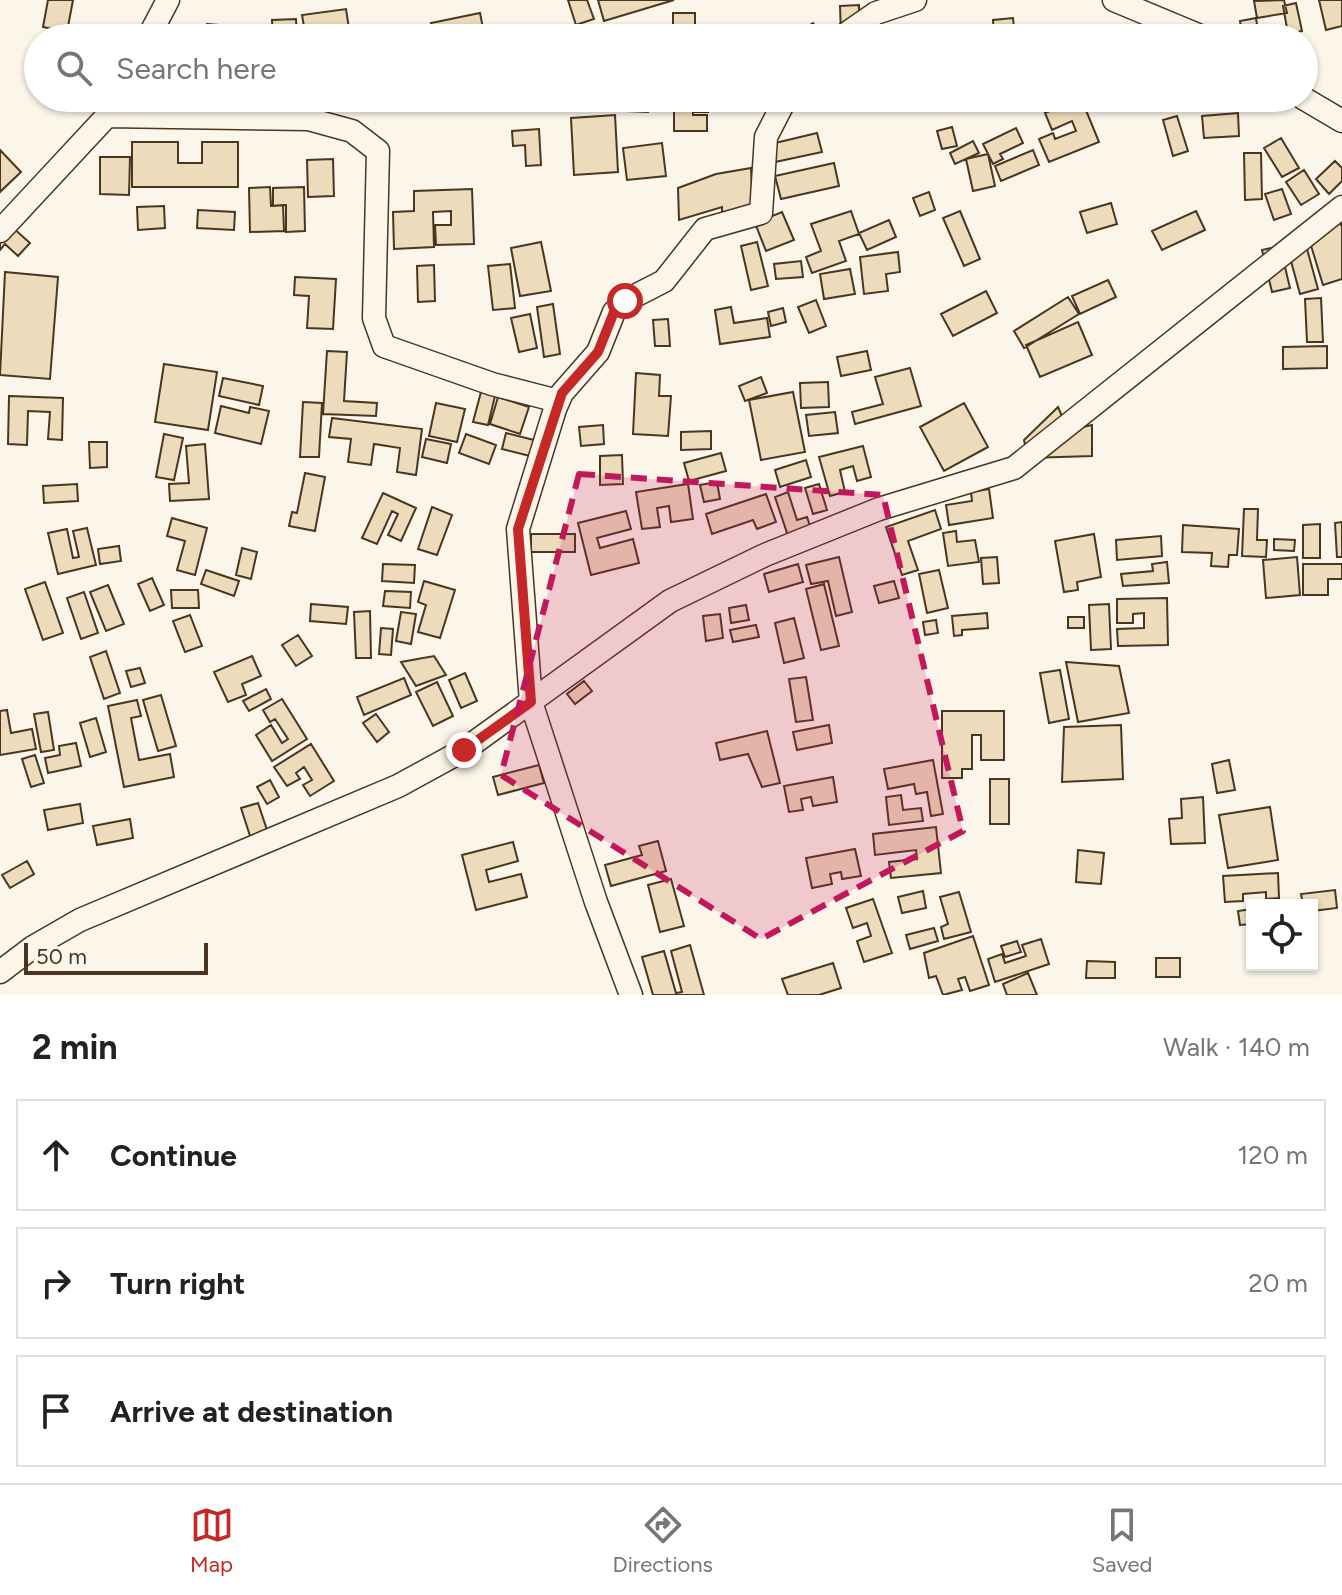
<!DOCTYPE html>
<html lang="en">
<head>
<meta charset="utf-8">
<style>
	:root { --surface:#fff; --page:#f6f6f6; --text:#222; --muted:#767676; --line:#e0e0e0; --accent:#c62828 }
	body { margin:0; font-family:Figtree,sans-serif; background:var(--page); color:var(--text) }
	.controls { position:absolute; right:24px; bottom:24px; display:grid; overflow:hidden; border-radius:0px; box-shadow:0 2px 6px #0004 }
	.controls button { width:72px; height:72px; display:grid; place-items:center; padding:0; border:0; border-bottom:2px solid var(--line); background:var(--surface); color:var(--text); font:40px sans-serif }
	.scale { position:absolute; left:24px; bottom:20px; width:184px; box-sizing:border-box; padding-left:8px; border:4px solid #4a3520; border-top:0; font-size:22px; line-height:28px; white-space:nowrap; color:#4a3520; -webkit-text-stroke:6px #fbf6e9; paint-order:stroke }
	.stop { position:absolute; width:24px; height:24px; margin:-18px; border:6px solid #c62828; border-radius:50%; background:#fff }
	.stop.end { background:#c62828; border-color:#fff; box-shadow:0 2px 8px #0008 }
	.list { margin:0; padding:0; list-style:none }
	h2 { display:flex; justify-content:space-between; align-items:center; height:104px; margin:0; padding:0 32px; font-size:34px }
	h2 small { font-size:26px; font-weight:400; color:var(--muted) }
	.list li { display:grid; grid-template-columns:52px 1fr auto; gap:24px; align-items:center; box-sizing:border-box; height:112px; margin:0 16px 16px; padding:0 16px; border:2px solid var(--line); border-radius:0px }
	.list b { display:block; font-size:30px; white-space:nowrap }
	.list em { font-size:26px; font-style:normal; color:var(--muted) }
	.icon { flex:none; width:44px; height:44px; fill:none; stroke:currentColor; stroke-width:2; stroke-linecap:round; stroke-linejoin:round }
	.map { position:relative; flex:none; width:1342px; height:995px; overflow:hidden }
	.search { position:absolute; background:var(--surface); box-shadow:0 2px 6px #0004; left:24px; right:24px; top:24px; height:88px; display:flex; align-items:center; gap:20px; box-sizing:border-box; padding:0 28px; border-radius:44px; color:var(--muted); font-size:30px }
	.sheet { height:488px; background:var(--surface) }
	nav { display:flex; justify-content:space-around; align-items:center; box-sizing:border-box; height:112px; border-top:2px solid var(--line); background:var(--surface); font-size:22px; color:var(--muted) }
	nav a { display:grid; justify-items:center; gap:4px }
	nav .on { color:var(--accent) }
	.map>svg:first-child { display:block }
	.building { fill:#ecdcbc; stroke:#4a3520; stroke-width:2 }
	.lines { fill:none; stroke-linecap:round; stroke-linejoin:round }
	.street-casing { stroke:#4a3520; stroke-width:25 }
	.street { stroke:#fbf6e9; stroke-width:22 }
	.route { stroke:#c62828; stroke-width:10 }
	.marked { fill:#c2185b; fill-opacity:0.2; stroke:#c2185b; stroke-width:6; stroke-dasharray:16 10; stroke-linejoin:round }
</style>
</head>
<body>
<div class="map">
<svg width="1342" height="995" viewBox="0 0 1342 995">
	<rect width="100%" height="100%" fill="#fbf6e9"/>
	<path class="building" d="M 48,0 L 73,0 L 67,32 L 43,27 Z
		M 568,0 L 587,0 L 594,19 L 576,25 Z
		M 598,0 L 674,0 L 604,21 Z
		M 1284,0 L 1287,13 L 1257,18 L 1254,1 Z
		M 1319,0 L 1342,0 L 1342,26 L 1326,30 Z
		M 1296,3 L 1302,31 L 1288,34 L 1283,6 Z
		M 859,5 L 859,34 L 841,35 L 840,6 Z
		M 346,9 L 350,35 L 306,38 L 302,15 Z
		M 480,13 L 485,38 L 475,35 L 434,38 L 431,23 Z
		M 673,13 L 695,13 L 695,38 L 673,38 Z
		M 1013,18 L 1015,38 L 994,38 L 993,20 Z
		M 1256,18 L 1259,38 L 1243,38 L 1240,21 Z
		M 296,19 L 297,38 L 273,38 L 272,20 Z
		M 813,23 L 823,38 L 807,38 L 802,30 Z
		M 207,24 L 231,26 L 230,38 L 206,38 Z
		M 599,27 L 599,38 L 582,38 L 582,28 Z
		M 627,98 L 649,98 L 648,112 L 627,111 Z
		M 674,98 L 693,98 L 693,115 L 707,115 L 707,131 L 674,131 Z
		M 695,98 L 707,98 L 708,112 L 695,112 Z
		M 1081,98 L 1099,142 L 1049,162 L 1039,139 L 1053,133 L 1055,139 L 1076,131 L 1072,121 L 1052,130 L 1045,113 Z
		M 1238,113 L 1239,136 L 1204,138 L 1202,116 Z
		M 615,115 L 618,172 L 574,175 L 571,118 Z
		M 1177,116 L 1188,151 L 1173,156 L 1163,120 Z
		M 952,127 L 957,146 L 942,149 L 937,131 Z
		M 1016,128 L 1023,143 L 1000,154 L 1003,159 L 993,164 L 983,144 Z
		M 539,129 L 541,165 L 526,166 L 525,145 L 513,146 L 512,131 Z
		M 817,133 L 822,152 L 775,162 L 771,144 Z
		M 1281,138 L 1299,168 L 1282,177 L 1264,148 Z
		M 973,141 L 979,153 L 955,164 L 950,153 Z
		M 132,142 L 178,142 L 178,163 L 202,163 L 202,142 L 238,142 L 238,187 L 132,187 Z
		M 662,143 L 666,176 L 627,180 L 623,148 Z
		M 0,150 L 21,172 L 0,192 Z
		M 1033,150 L 1039,165 L 1001,181 L 995,166 Z
		M 1244,153 L 1261,153 L 1262,199 L 1245,200 Z
		M 988,154 L 995,186 L 973,191 L 966,159 Z
		M 100,157 L 130,157 L 129,195 L 100,194 Z
		M 333,159 L 334,196 L 308,197 L 307,160 Z
		M 1335,161 L 1342,168 L 1342,181 L 1329,194 L 1316,179 Z
		M 834,163 L 839,186 L 781,199 L 775,176 Z
		M 751,168 L 753,211 L 722,212 L 722,207 L 679,220 L 678,188 L 716,174 Z
		M 1304,170 L 1319,194 L 1301,205 L 1286,182 Z
		M 270,187 L 271,206 L 283,205 L 284,231 L 250,232 L 249,188 Z
		M 304,187 L 305,231 L 286,232 L 286,205 L 273,206 L 273,188 Z
		M 472,189 L 474,244 L 436,245 L 435,225 L 451,225 L 451,211 L 433,212 L 434,247 L 394,249 L 393,212 L 414,211 L 414,191 Z
		M 1282,189 L 1291,214 L 1274,220 L 1265,194 Z
		M 929,192 L 935,210 L 920,216 L 913,198 Z
		M 1111,203 L 1117,224 L 1087,233 L 1080,212 Z
		M 164,206 L 165,228 L 138,230 L 137,207 Z
		M 198,210 L 235,212 L 234,230 L 197,228 Z
		M 851,211 L 859,234 L 839,241 L 846,261 L 812,273 L 806,257 L 821,251 L 811,224 Z
		M 960,211 L 980,259 L 964,266 L 943,218 Z
		M 1196,211 L 1205,230 L 1162,250 L 1152,231 Z
		M 782,212 L 794,240 L 766,251 L 755,223 Z
		M 1338,216 L 1342,227 L 1342,279 L 1323,285 L 1305,226 Z
		M 3,219 L 30,243 L 18,256 L 5,244 L 0,250 L 0,222 Z
		M 889,220 L 896,237 L 867,250 L 859,233 Z
		M 1304,238 L 1318,289 L 1300,294 L 1286,243 Z
		M 541,242 L 551,291 L 520,296 L 511,248 Z
		M 757,242 L 768,286 L 751,290 L 741,246 Z
		M 1280,246 L 1290,288 L 1272,292 L 1262,250 Z
		M 898,252 L 900,272 L 886,274 L 888,291 L 864,294 L 860,257 Z
		M 801,261 L 803,277 L 776,279 L 774,264 Z
		M 510,264 L 515,308 L 493,310 L 488,266 Z
		M 434,265 L 435,301 L 418,302 L 417,266 Z
		M 850,269 L 855,294 L 824,299 L 820,274 Z
		M 5,272 L 58,277 L 50,379 L 0,375 Z
		M 295,277 L 336,279 L 333,329 L 307,328 L 309,296 L 294,295 Z
		M 1108,280 L 1116,297 L 1080,314 L 1072,296 Z
		M 986,291 L 997,313 L 953,336 L 941,314 Z
		M 1068,297 L 1079,314 L 1024,348 L 1014,331 Z
		M 1321,298 L 1323,342 L 1307,342 L 1305,299 Z
		M 816,300 L 826,326 L 809,333 L 798,307 Z
		M 553,304 L 560,354 L 544,357 L 537,307 Z
		M 731,307 L 734,323 L 767,318 L 770,337 L 720,344 L 715,310 Z
		M 783,308 L 786,322 L 771,326 L 768,312 Z
		M 530,314 L 537,348 L 519,352 L 511,318 Z
		M 668,319 L 670,346 L 655,346 L 653,320 Z
		M 1078,322 L 1092,355 L 1040,377 L 1026,345 Z
		M 1327,346 L 1327,368 L 1283,369 L 1283,347 Z
		M 327,351 L 347,352 L 344,401 L 377,403 L 376,416 L 323,414 Z
		M 867,351 L 871,370 L 841,376 L 837,357 Z
		M 164,364 L 217,372 L 208,430 L 155,422 Z
		M 910,368 L 921,406 L 855,424 L 852,412 L 883,404 L 875,377 Z
		M 636,373 L 660,375 L 659,396 L 671,396 L 668,436 L 633,434 Z
		M 761,377 L 767,393 L 745,401 L 739,386 Z
		M 223,378 L 263,386 L 259,405 L 219,396 Z
		M 828,382 L 829,407 L 801,408 L 800,383 Z
		M 481,392 L 495,396 L 488,425 L 473,422 Z
		M 793,392 L 805,452 L 761,460 L 749,400 Z
		M 9,396 L 63,398 L 62,440 L 48,439 L 50,412 L 28,411 L 27,445 L 8,444 Z
		M 498,397 L 529,407 L 520,434 L 490,424 Z
		M 303,402 L 322,403 L 319,457 L 300,457 Z
		M 436,403 L 465,409 L 457,442 L 429,436 Z
		M 964,403 L 988,447 L 944,471 L 920,427 Z
		M 221,406 L 249,413 L 250,407 L 269,411 L 261,444 L 215,433 Z
		M 1058,407 L 1068,430 L 1092,425 L 1092,456 L 1028,458 L 1024,440 Z
		M 835,412 L 838,433 L 809,436 L 806,415 Z
		M 332,418 L 422,429 L 416,475 L 397,472 L 400,448 L 374,444 L 371,465 L 348,462 L 351,439 L 329,437 Z
		M 603,425 L 604,444 L 581,446 L 579,427 Z
		M 711,431 L 711,449 L 681,450 L 681,432 Z
		M 506,433 L 534,440 L 530,456 L 502,449 Z
		M 164,434 L 183,438 L 174,480 L 156,477 Z
		M 466,434 L 496,445 L 489,464 L 459,453 Z
		M 426,439 L 451,444 L 447,463 L 422,457 Z
		M 89,442 L 107,442 L 107,467 L 90,468 Z
		M 205,444 L 209,499 L 170,501 L 169,484 L 189,483 L 186,446 Z
		M 863,446 L 871,477 L 857,481 L 853,466 L 840,470 L 845,492 L 830,496 L 819,457 Z
		M 721,453 L 726,471 L 689,481 L 684,463 Z
		M 622,455 L 623,484 L 600,485 L 600,456 Z
		M 806,460 L 811,477 L 780,487 L 775,470 Z
		M 305,473 L 325,477 L 315,531 L 289,526 L 292,512 L 297,513 Z
		M 717,482 L 720,499 L 704,502 L 700,485 Z
		M 77,484 L 78,501 L 44,503 L 43,486 Z
		M 688,484 L 693,519 L 671,522 L 669,506 L 657,508 L 660,527 L 642,529 L 636,492 Z
		M 819,484 L 827,510 L 813,514 L 805,488 Z
		M 989,489 L 993,518 L 949,525 L 946,505 L 972,501 L 971,492 Z
		M 788,492 L 797,520 L 807,517 L 811,529 L 788,536 L 775,497 Z
		M 383,493 L 416,508 L 401,541 L 388,535 L 398,514 L 392,511 L 377,544 L 362,538 Z
		M 766,494 L 776,522 L 757,529 L 753,520 L 712,534 L 706,514 Z
		M 432,507 L 452,515 L 437,555 L 418,549 Z
		M 1244,509 L 1258,509 L 1257,540 L 1267,540 L 1266,557 L 1242,556 Z
		M 935,510 L 941,529 L 908,541 L 918,570 L 902,575 L 886,527 Z
		M 626,511 L 631,529 L 597,538 L 600,548 L 633,539 L 639,563 L 591,575 L 578,523 Z
		M 172,518 L 207,528 L 195,575 L 177,570 L 185,541 L 167,536 Z
		M 1342,522 L 1342,557 L 1337,557 L 1335,523 Z
		M 1320,524 L 1320,558 L 1303,558 L 1303,525 Z
		M 1183,525 L 1239,529 L 1237,555 L 1229,555 L 1228,567 L 1211,566 L 1212,553 L 1182,552 Z
		M 87,528 L 96,565 L 58,574 L 48,533 L 67,529 L 73,558 L 79,557 L 73,531 Z
		M 956,531 L 957,542 L 975,540 L 979,562 L 948,566 L 943,533 Z
		M 531,534 L 575,534 L 575,552 L 531,552 Z
		M 1094,534 L 1101,577 L 1077,582 L 1078,590 L 1064,592 L 1055,541 Z
		M 1161,536 L 1162,556 L 1117,560 L 1116,540 Z
		M 1274,539 L 1295,540 L 1294,551 L 1274,550 Z
		M 119,546 L 121,561 L 100,564 L 98,549 Z
		M 242,548 L 257,552 L 251,579 L 236,575 Z
		M 839,557 L 852,612 L 836,616 L 828,581 L 811,584 L 806,565 Z
		M 997,557 L 999,583 L 983,584 L 981,558 Z
		M 1297,557 L 1300,595 L 1266,598 L 1263,560 Z
		M 1167,562 L 1169,583 L 1123,586 L 1121,574 L 1153,571 L 1152,564 Z
		M 383,564 L 415,565 L 414,583 L 382,581 Z
		M 798,564 L 803,582 L 769,592 L 764,574 Z
		M 1303,564 L 1342,564 L 1342,579 L 1328,579 L 1328,595 L 1303,595 Z
		M 206,570 L 239,581 L 234,596 L 201,584 Z
		M 939,570 L 948,608 L 927,613 L 919,574 Z
		M 152,578 L 164,605 L 150,611 L 138,584 Z
		M 424,581 L 455,590 L 440,638 L 418,632 L 426,605 L 418,602 Z
		M 894,581 L 899,598 L 879,603 L 874,586 Z
		M 45,582 L 63,633 L 43,640 L 25,589 Z
		M 824,584 L 839,646 L 821,650 L 806,589 Z
		M 108,585 L 124,624 L 106,631 L 90,592 Z
		M 171,590 L 198,590 L 199,608 L 172,608 Z
		M 385,591 L 411,592 L 410,608 L 383,606 Z
		M 84,592 L 98,633 L 81,639 L 67,598 Z
		M 1167,598 L 1168,645 L 1118,646 L 1117,629 L 1144,628 L 1144,613 L 1133,614 L 1133,623 L 1117,623 L 1117,599 Z
		M 311,604 L 348,607 L 346,624 L 310,621 Z
		M 1109,604 L 1111,649 L 1091,650 L 1089,605 Z
		M 746,605 L 749,620 L 731,623 L 729,608 Z
		M 370,611 L 371,658 L 356,658 L 354,612 Z
		M 401,612 L 416,614 L 411,644 L 396,641 Z
		M 987,613 L 988,628 L 962,630 L 962,635 L 954,636 L 952,616 Z
		M 720,614 L 723,638 L 706,641 L 703,616 Z
		M 190,615 L 202,646 L 185,652 L 173,621 Z
		M 1068,617 L 1084,617 L 1084,628 L 1068,628 Z
		M 794,618 L 804,658 L 784,663 L 775,623 Z
		M 936,620 L 938,633 L 925,635 L 923,622 Z
		M 756,625 L 759,637 L 733,642 L 730,630 Z
		M 381,628 L 393,629 L 391,655 L 379,654 Z
		M 298,635 L 312,656 L 296,666 L 282,645 Z
		M 106,651 L 120,693 L 104,699 L 90,657 Z
		M 252,656 L 261,676 L 242,684 L 246,695 L 228,702 L 214,672 Z
		M 434,656 L 446,675 L 416,686 L 401,662 Z
		M 1066,662 L 1119,666 L 1129,713 L 1078,722 Z
		M 140,668 L 145,683 L 131,687 L 126,671 Z
		M 1060,670 L 1069,719 L 1049,723 L 1040,673 Z
		M 465,673 L 477,701 L 461,708 L 449,680 Z
		M 806,677 L 813,720 L 796,722 L 789,679 Z
		M 404,678 L 411,695 L 364,715 L 357,697 Z
		M 584,681 L 592,691 L 575,704 L 567,694 Z
		M 437,682 L 453,716 L 433,726 L 416,692 Z
		M 266,689 L 271,699 L 249,711 L 243,701 Z
		M 161,695 L 176,746 L 158,751 L 143,700 Z
		M 282,699 L 307,739 L 272,761 L 256,735 L 271,725 L 282,743 L 288,739 L 275,719 L 270,722 L 263,710 Z
		M 137,700 L 141,716 L 131,718 L 139,760 L 170,754 L 174,777 L 124,787 L 108,706 Z
		M 7,710 L 11,733 L 32,729 L 36,749 L 0,755 L 0,711 Z
		M 942,711 L 1004,711 L 1004,760 L 981,760 L 981,735 L 972,735 L 972,769 L 962,769 L 962,778 L 942,778 Z
		M 48,712 L 54,750 L 41,752 L 34,714 Z
		M 376,714 L 389,732 L 377,742 L 363,723 Z
		M 96,718 L 106,752 L 90,757 L 80,723 Z
		M 829,725 L 832,743 L 797,750 L 793,732 Z
		M 1121,725 L 1123,779 L 1062,782 L 1064,727 Z
		M 767,731 L 780,783 L 762,787 L 748,754 L 720,760 L 716,743 Z
		M 76,743 L 81,766 L 48,773 L 45,758 L 60,755 L 59,746 Z
		M 311,744 L 334,781 L 310,796 L 303,785 L 312,780 L 304,767 L 296,773 L 300,779 L 287,786 L 274,767 Z
		M 35,755 L 44,783 L 31,787 L 22,759 Z
		M 933,760 L 943,814 L 931,816 L 927,792 L 916,794 L 914,784 L 888,789 L 884,769 Z
		M 1229,760 L 1235,790 L 1217,793 L 1212,764 Z
		M 539,765 L 544,783 L 498,795 L 493,777 Z
		M 833,777 L 837,802 L 813,806 L 811,797 L 801,799 L 803,810 L 789,812 L 784,786 Z
		M 990,779 L 1009,779 L 1009,824 L 990,824 Z
		M 270,780 L 279,797 L 267,804 L 257,787 Z
		M 901,795 L 903,810 L 921,808 L 923,821 L 889,825 L 886,797 Z
		M 1203,797 L 1205,843 L 1171,844 L 1169,819 L 1182,818 L 1181,799 Z
		M 258,803 L 268,833 L 251,839 L 241,808 Z
		M 80,804 L 83,823 L 48,830 L 44,810 Z
		M 1270,807 L 1278,860 L 1228,868 L 1219,815 Z
		M 130,819 L 133,838 L 97,845 L 93,826 Z
		M 936,827 L 941,873 L 891,878 L 889,862 L 917,859 L 916,850 L 875,855 L 873,834 Z
		M 658,841 L 666,871 L 611,886 L 605,865 L 642,855 L 639,846 Z
		M 513,842 L 518,861 L 486,870 L 489,882 L 521,874 L 527,897 L 476,910 L 462,855 Z
		M 855,849 L 861,876 L 842,879 L 841,872 L 830,874 L 832,884 L 812,888 L 806,858 Z
		M 1078,850 L 1104,853 L 1101,884 L 1076,882 Z
		M 27,861 L 34,874 L 10,888 L 2,875 Z
		M 1278,873 L 1279,898 L 1266,899 L 1266,892 L 1243,894 L 1243,901 L 1225,902 L 1223,876 Z
		M 671,879 L 684,926 L 660,932 L 648,885 Z
		M 1335,890 L 1337,908 L 1312,911 L 1312,905 L 1303,905 L 1301,894 Z
		M 923,891 L 926,908 L 902,913 L 898,897 Z
		M 959,892 L 971,932 L 944,939 L 941,927 L 948,924 L 940,897 Z
		M 873,899 L 892,953 L 864,962 L 857,941 L 871,936 L 867,923 L 853,928 L 846,908 Z
		M 1252,909 L 1252,924 L 1240,925 L 1238,911 Z
		M 934,928 L 938,941 L 910,949 L 906,935 Z
		M 973,936 L 989,985 L 970,991 L 965,977 L 958,979 L 962,990 L 943,995 L 936,976 L 929,978 L 924,953 Z
		M 1041,939 L 1049,964 L 995,982 L 988,959 L 1002,954 L 1005,963 L 1026,956 L 1022,945 Z
		M 1017,941 L 1021,952 L 1005,957 L 1001,946 Z
		M 690,945 L 704,995 L 653,995 L 642,957 L 664,951 L 676,993 L 682,992 L 671,951 Z
		M 1156,958 L 1180,958 L 1180,977 L 1156,977 Z
		M 1087,961 L 1115,962 L 1115,978 L 1086,978 Z
		M 833,963 L 841,988 L 819,995 L 788,995 L 782,979 Z
		M 1028,973 L 1037,995 L 1007,995 L 1003,984 Z"/>
	<g class="lines">
		<g class="street-casing">
			<path id="street" d="M 1114,0 L 1205,38
				M 148,38 L 168,0
				M 840,38 L 876,13 L 915,0
				M 1303,98 L 1342,121
				M 107,116 L 308,119 L 352,131 L 378,151 L 374,318 L 384,346 L 492,384 L 558,401
				M 0,231 L 107,116 L 117,98
				M 0,972 L 33,947 L 80,920 L 398,786 L 464,750 L 670,601 L 765,555 L 879,509 L 1014,468 L 1342,207
				M 631,995 L 596,902 L 531,702 L 518,529 L 555,409 L 562,393 L 598,352 L 614,312 L 625,301 L 664,281 L 705,229 L 761,213 L 766,137 L 786,98"/>
		</g>
		<use href="#street" class="street"/>
	</g>
	<g class="lines">
		<path class="route" d="M 464,750 L 531,702 L 518,529 L 562,393 L 598,352 L 614,312 L 625,301"/>
	</g>
	<path class="marked" d="M 579,474 L 883,495 L 963,831 L 761,939 L 501,775 Z"/>
</svg>
<div class="controls">
<button><svg class="icon" aria-label="locate" viewBox="0 0 24 24"><circle cx="12" cy="12" r="6"/><path d="M12 2v4M12 18v4M2 12h4M18 12h4"/></svg></button>
</div>
<div class="scale">50 m</div>
<div class="stop" style="left:625px;top:301px"></div>
<div class="stop end" style="left:464px;top:750px"></div>
<div class="search"><svg class="icon" aria-label="search" viewBox="0 0 24 24"><circle cx="10" cy="10" r="6"/><path d="M15 15l6 6"/></svg>Search here</div>
</div>
<section class="sheet">
<h2>2 min<small>Walk · 140 m</small></h2>
<ul class="list">
<li><svg class="icon" aria-label="ahead" viewBox="0 0 24 24"><path d="M12 20V5M6 11l6-6 6 6"/></svg><div><b>Continue</b></div><em>120 m</em></li>
<li><svg class="icon" aria-label="right" viewBox="0 0 24 24"><path d="M7 20v-9h11M14 6l5 5-5 5"/></svg><div><b>Turn right</b></div><em>20 m</em></li>
<li><svg class="icon" aria-label="arrive" viewBox="0 0 24 24"><path d="M6 21V4h12l-3 4 3 4H6"/></svg><div><b>Arrive at destination</b></div></li>
</ul>
</section>
<nav>
<a class="on"><svg class="icon" aria-label="map" viewBox="0 0 24 24"><path d="M3 6l6-2 6 2 6-2v14l-6 2-6-2-6 2zM9 4v14M15 6v14"/></svg>Map</a>
<a><svg class="icon" aria-label="directions" viewBox="0 0 24 24"><path d="M12 3l9 9-9 9-9-9zM9 14v-3h6M13 9l2 2-2 2"/></svg>Directions</a>
<a><svg class="icon" aria-label="saved" viewBox="0 0 24 24"><path d="M7 4h10v16l-5-4-5 4z"/></svg>Saved</a>
</nav>
</body>
</html>
